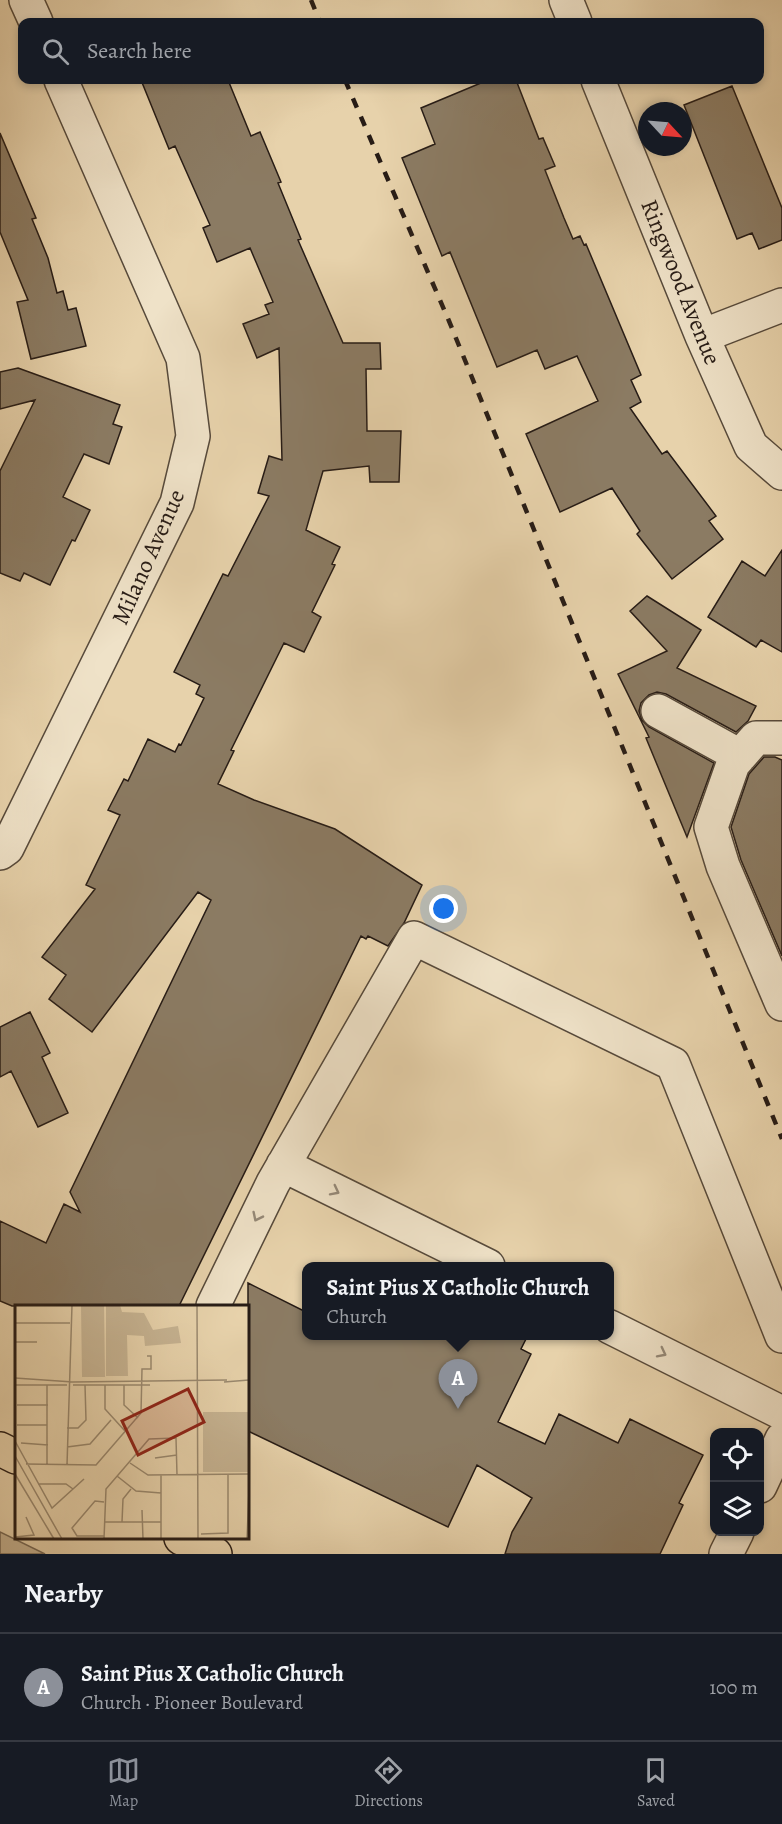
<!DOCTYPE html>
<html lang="en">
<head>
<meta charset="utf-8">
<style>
	:root { --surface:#171b24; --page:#20242c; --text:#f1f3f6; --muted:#9ea1a6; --line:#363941; --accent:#8c9099 }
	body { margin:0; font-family:Alegreya,serif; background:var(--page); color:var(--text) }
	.controls { position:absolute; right:18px; bottom:18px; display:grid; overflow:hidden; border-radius:12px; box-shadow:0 3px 9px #0003 }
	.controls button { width:54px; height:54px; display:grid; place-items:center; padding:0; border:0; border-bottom:2px solid var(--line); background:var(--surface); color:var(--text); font:30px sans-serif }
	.compass { position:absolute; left:638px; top:102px; width:54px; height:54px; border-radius:50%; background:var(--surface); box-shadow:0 3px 9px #0003; rotate:116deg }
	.you { position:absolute; left:444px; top:909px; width:21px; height:21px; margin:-15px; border:4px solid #fff; border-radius:50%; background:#1a73e8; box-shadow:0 0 0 9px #1a73e833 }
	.badge { display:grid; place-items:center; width:39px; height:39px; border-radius:50%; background:var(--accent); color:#fff; font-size:20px; font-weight:700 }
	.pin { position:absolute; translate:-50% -50px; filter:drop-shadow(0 2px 3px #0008) }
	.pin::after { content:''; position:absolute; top:32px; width:21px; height:18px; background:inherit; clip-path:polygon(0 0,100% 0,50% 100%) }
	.popup { position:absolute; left:302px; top:1262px; width:312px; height:78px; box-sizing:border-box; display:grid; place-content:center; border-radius:12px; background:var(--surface); filter:drop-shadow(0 2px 4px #0005); font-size:20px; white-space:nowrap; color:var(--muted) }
	.popup b { font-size:22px; color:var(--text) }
	.popup::after { content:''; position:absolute; left:50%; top:100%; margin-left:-12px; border:12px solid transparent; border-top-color:var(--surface) }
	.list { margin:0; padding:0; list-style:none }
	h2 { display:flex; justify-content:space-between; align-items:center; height:78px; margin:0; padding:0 24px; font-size:26px }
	h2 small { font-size:20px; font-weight:400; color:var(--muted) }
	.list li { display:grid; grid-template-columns:39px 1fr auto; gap:18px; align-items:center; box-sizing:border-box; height:108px; padding:0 24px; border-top:2px solid var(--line) }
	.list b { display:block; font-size:22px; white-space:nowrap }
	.list p { margin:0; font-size:20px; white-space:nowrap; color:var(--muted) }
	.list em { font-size:20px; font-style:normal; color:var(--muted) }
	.icon { flex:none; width:33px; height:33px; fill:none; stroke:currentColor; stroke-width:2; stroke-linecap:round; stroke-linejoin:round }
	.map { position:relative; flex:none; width:782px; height:1554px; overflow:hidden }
	.search { position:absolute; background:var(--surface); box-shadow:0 3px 9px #0003; left:18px; right:18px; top:18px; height:66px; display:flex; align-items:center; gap:15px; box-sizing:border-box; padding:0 21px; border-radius:12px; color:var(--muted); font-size:22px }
	.sheet { height:186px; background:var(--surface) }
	nav { display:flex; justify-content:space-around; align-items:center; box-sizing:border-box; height:84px; border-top:2px solid var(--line); background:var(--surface); font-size:16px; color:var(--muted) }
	nav a { display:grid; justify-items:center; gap:3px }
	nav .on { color:var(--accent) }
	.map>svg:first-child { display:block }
	.green { fill:#c6b392; stroke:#766854; stroke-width:1.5 }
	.building { fill:#8b7b63; stroke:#271c16; stroke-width:1.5 }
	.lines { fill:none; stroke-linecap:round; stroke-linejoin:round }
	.minor-casing { stroke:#574a3b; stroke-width:36 }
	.major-casing { stroke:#271c16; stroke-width:36 }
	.minor { stroke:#efe2c8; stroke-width:33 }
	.major { stroke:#e7d2ab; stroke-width:33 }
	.rail { stroke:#271c16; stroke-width:4.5; stroke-dasharray:10 10; stroke-linecap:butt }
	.oneway { stroke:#958978 }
	.labels { text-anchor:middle; stroke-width:4.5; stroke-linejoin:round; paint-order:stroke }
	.street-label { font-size:24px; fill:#271c16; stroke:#efe2c8 }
	.inset-road { fill:none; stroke:#9a896f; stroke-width:1.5 }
	.view { fill:#8f2418; fill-opacity:0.15; stroke:#8f2418; stroke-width:3 }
	.inset-edge { fill:none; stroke:#271c16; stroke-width:3 }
</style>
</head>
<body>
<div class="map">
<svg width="782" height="1554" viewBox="0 0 782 1554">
	<rect width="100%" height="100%" fill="#e7d2ab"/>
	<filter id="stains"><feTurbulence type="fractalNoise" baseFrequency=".00333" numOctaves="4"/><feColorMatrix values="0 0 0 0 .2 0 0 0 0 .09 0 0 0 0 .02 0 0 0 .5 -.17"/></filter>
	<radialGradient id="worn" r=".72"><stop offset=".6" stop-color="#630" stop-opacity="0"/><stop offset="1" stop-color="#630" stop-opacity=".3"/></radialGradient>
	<path class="green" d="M 0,1532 L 45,1554 L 0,1554 Z"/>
	<path class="building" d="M 141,80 L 228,80 L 251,136 L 260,132 L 281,182 L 278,183 L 301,239 L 298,240 L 343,343 L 380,343 L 381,369 L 366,369 L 367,431 L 401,431 L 399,482 L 370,482 L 369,466 L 323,471 L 306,530 L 340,547 L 332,564 L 335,565 L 312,612 L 321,617 L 304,652 L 284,643 L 231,750 L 234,751 L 218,784 L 254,800 L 335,829 L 422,885 L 404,923 L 388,946 L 368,936 L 366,939 L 361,936 L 179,1306 L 12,1306 L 0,1301 L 0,1221 L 46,1243 L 64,1204 L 80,1212 L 70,1192 L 211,900 L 198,892 L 92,1032 L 49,999 L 66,975 L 42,957 L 95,889 L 86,885 L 120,815 L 108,810 L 124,779 L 128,781 L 148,739 L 175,752 L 179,744 L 181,745 L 204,698 L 196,694 L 200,685 L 174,672 L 223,574 L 228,576 L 269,496 L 258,493 L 269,456 L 282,460 L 279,348 L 257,358 L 243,324 L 269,314 L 265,305 L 273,302 L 250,248 L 217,262 L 203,228 L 210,225 L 175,146 L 169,149 Z
		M 488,80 L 516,80 L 539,139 L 543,138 L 555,166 L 545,170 L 564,218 L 573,239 L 580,236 L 584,245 L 586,244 L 641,375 L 631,380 L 641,402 L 630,408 L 662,454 L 667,451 L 716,516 L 709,521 L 723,539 L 672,579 L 637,534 L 640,531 L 612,488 L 560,512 L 526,434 L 598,401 L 577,356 L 545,369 L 537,350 L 497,367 L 450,252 L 442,256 L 402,158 L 435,144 L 421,108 Z
		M 732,86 L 782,208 L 782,240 L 759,249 L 752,233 L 737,239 L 684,105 Z
		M 0,133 L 36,218 L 32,219 L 48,258 L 57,293 L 63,291 L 68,310 L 76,308 L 86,346 L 31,359 L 17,302 L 28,300 L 0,232 Z
		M 18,368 L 120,405 L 113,424 L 122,427 L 109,464 L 84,454 L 63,497 L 90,510 L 75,541 L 72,540 L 50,585 L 24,573 L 20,581 L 0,573 L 0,471 L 35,400 L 0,409 L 0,372 Z
		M 782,550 L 782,652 L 761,640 L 756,647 L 708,617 L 742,561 L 765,576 Z
		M 647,596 L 701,630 L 677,668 L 756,706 L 748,721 L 736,732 L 666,694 L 657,692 L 649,695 L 641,703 L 639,711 L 642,720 L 649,727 L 714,763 L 687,837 L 646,738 L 649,737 L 618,674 L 667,651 L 630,611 Z
		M 764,757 L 775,757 L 782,760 L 782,956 L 741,860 L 731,827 L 749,774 Z
		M 30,1012 L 50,1053 L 42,1057 L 68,1113 L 38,1127 L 11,1071 L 0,1077 L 0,1027 Z
		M 248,1283 L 306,1312 L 306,1335 L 528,1335 L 521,1349 L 531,1354 L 498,1422 L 545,1444 L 559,1414 L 618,1443 L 630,1419 L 703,1455 L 679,1503 L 683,1505 L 660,1554 L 505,1554 L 512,1532 L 532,1498 L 477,1465 L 448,1527 L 248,1431 Z"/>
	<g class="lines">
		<g class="minor-casing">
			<path id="minor" d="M 26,0 L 36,22
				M 566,0 L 575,22
				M 598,80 L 702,336 L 751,446 L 782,473
				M 702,336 L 782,305
				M 658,711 L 740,756
				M 782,738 L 756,738 L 733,764 L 711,827 L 723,866 L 782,1004
				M 0,853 L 7,848 L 177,503 L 193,436 L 183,358 L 61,80
				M 283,1165 L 488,1266
				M 213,1306 L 273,1183 L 414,938 L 673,1064 L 782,1336
				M 610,1327 L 782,1413
				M 760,1486 L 782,1439
				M 726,1554 L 737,1532"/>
		</g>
		<g class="major-casing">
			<path id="major" d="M 0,1449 L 16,1457
				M 181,1538 L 215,1554"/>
		</g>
		<use href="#minor" class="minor"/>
		<use href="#major" class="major"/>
		<path class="rail" d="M 311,0 L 320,22
			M 345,80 L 449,321 L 782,1139"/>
	</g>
	<defs><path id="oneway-chevron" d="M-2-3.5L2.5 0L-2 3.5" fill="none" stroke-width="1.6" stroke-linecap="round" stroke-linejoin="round" transform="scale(1.5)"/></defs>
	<g class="oneway">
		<use href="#oneway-chevron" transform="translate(335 1191) rotate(27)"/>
		<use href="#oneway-chevron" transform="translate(257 1217) rotate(116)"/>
		<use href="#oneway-chevron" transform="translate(662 1353) rotate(27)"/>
	</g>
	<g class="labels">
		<g class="street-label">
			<text transform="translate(681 282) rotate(68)" y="8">Ringwood Avenue</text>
			<text transform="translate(148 557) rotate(-66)" y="8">Milano Avenue</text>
		</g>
	</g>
	<g transform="translate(15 1305)">
		<rect width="234" height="234" fill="#e7d2ab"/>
		<path d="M 66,0 L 89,0 L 90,72 L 67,72 ZM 91,0 L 105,0 L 107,7 L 129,8 L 138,25 L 163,21 L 166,38 L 130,41 L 129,31 L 112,30 L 113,71 L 91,71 ZM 188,107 L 234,107 L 234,167 L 188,167 Z" fill="#c6b392"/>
		<path class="inset-road" d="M 182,0 L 183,234M 0,18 L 55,18M 0,37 L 22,37M 0,73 L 58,77 L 212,75M 209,77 L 234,75M 1,80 L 52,80M 32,80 L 32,160M 58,80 L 135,80M 90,80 L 90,104 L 110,126M 109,80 L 109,100 L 123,113M 2,100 L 33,100M 2,120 L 32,120M 52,123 L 63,123 L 71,115 L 70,80M 0,136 L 37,203 L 69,174M 6,138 L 33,140M 52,142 L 75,139 L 96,115M 0,151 L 47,234M 140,153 L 162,150M 115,158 L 133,170 L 234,169M 11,159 L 81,160 L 126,108 L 127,64 L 136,64 L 136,51 L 132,51M 52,160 L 57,0M 0,169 L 39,234M 102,171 L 121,186 L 146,188M 23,179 L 51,179 L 58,184M 89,197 L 80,196 L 57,223 L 62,231 L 89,231M 127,205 L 128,234M 89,217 L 146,217M 107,217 L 108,194 L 116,184M 186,229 L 213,228 L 213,170M 0,232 L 19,230 L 11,212M 89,234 L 91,184 L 134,134 L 161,133 L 162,170M 146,234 L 146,170M 232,234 L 234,185"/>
		<path class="view" d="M 173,84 L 189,117 L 123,150 L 107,116 Z"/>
		<rect width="234" height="234" class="inset-edge"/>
	</g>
	<rect width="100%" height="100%" filter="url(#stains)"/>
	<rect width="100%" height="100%" fill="url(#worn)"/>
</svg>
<div class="controls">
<button><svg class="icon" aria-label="locate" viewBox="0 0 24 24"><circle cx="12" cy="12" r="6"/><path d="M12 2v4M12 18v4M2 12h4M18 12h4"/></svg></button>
<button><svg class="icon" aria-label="layers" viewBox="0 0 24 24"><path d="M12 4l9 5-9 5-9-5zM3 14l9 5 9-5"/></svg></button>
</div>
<svg class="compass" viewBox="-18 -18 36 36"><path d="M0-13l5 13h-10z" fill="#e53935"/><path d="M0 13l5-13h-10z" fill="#9ea1a6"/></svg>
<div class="you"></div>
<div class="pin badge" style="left:458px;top:1409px">A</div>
<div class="popup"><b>Saint Pius X Catholic Church</b>Church</div>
<div class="search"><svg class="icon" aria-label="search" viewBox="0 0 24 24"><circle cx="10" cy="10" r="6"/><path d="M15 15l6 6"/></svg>Search here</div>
</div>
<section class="sheet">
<h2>Nearby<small></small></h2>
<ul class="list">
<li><span class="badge">A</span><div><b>Saint Pius X Catholic Church</b><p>Church · Pioneer Boulevard</p></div><em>100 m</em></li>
</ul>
</section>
<nav>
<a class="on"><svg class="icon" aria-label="map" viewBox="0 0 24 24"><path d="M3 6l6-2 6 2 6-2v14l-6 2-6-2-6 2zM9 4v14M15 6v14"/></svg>Map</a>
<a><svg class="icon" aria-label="directions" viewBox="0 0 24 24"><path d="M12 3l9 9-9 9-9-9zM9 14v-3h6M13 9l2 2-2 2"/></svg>Directions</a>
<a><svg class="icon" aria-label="saved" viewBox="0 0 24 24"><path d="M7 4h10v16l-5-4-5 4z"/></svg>Saved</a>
</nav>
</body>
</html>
